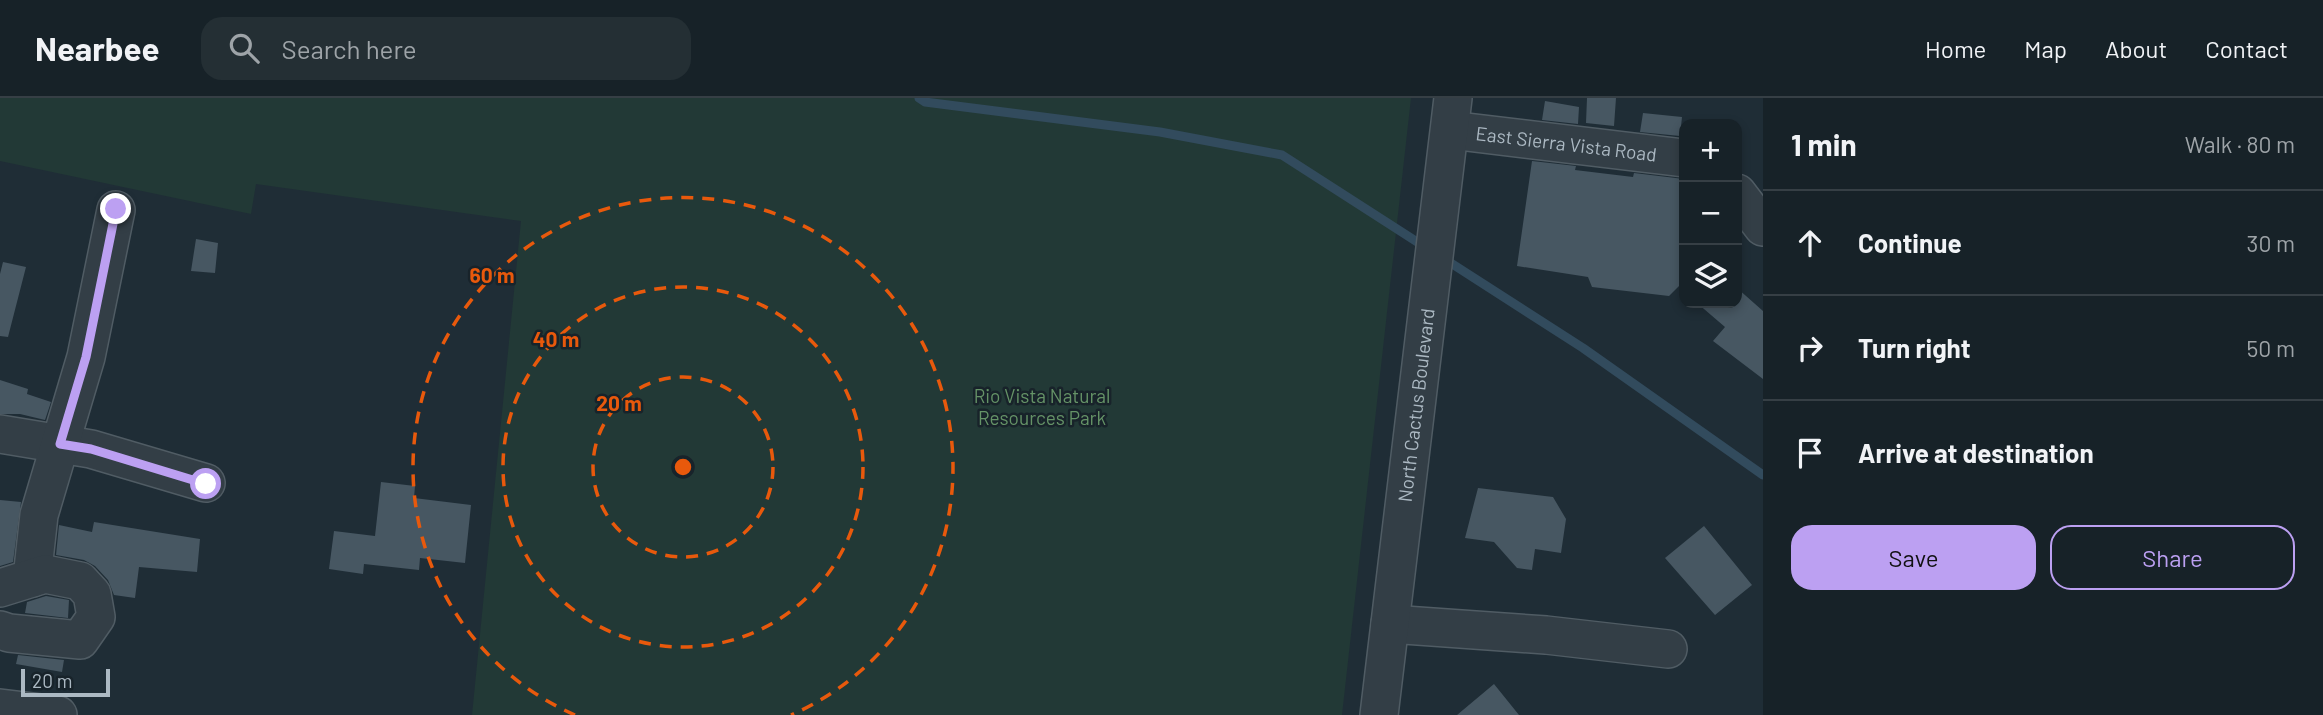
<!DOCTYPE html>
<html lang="en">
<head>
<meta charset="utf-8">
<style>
	:root { --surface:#172228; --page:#242f34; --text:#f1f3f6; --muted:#9ea4a8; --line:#363f45; --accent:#bca0f2 }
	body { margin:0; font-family:Barlow,sans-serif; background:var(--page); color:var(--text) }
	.controls { position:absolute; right:21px; top:21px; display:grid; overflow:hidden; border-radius:14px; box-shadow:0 4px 10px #0003 }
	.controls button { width:63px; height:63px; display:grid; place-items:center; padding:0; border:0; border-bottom:2px solid var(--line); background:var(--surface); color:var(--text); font:35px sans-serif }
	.scale { position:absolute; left:21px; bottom:18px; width:89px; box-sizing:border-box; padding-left:7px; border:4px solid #acb9c3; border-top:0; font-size:19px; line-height:24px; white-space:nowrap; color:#acb9c3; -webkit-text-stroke:5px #18232a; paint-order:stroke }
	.stop { position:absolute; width:21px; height:21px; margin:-16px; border:5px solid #bca0f2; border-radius:50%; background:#fff }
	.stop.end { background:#bca0f2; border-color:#fff; box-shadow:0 2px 7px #0008 }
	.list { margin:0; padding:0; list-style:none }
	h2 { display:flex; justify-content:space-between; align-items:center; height:91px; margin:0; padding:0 28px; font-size:30px }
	h2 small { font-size:23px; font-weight:400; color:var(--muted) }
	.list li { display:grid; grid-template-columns:46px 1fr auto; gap:21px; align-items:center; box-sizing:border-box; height:105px; padding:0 28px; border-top:2px solid var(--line) }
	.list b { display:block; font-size:26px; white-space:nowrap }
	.list em { font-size:23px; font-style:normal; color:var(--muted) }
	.actions { display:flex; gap:14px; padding:21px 28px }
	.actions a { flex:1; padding:16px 0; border:2px solid var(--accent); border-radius:21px; text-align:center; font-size:24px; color:var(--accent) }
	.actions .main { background:var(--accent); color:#111 }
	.icon { flex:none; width:38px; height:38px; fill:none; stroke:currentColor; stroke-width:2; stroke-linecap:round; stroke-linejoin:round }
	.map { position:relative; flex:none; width:1763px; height:617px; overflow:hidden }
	header { display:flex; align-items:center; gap:42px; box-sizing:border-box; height:98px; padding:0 35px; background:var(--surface); border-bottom:2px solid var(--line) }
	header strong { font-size:33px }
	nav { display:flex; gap:38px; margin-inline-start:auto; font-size:24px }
	.search { width:490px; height:63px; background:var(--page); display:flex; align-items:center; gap:18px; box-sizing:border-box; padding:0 24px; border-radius:21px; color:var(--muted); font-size:26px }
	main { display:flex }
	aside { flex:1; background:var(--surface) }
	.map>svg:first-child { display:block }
	.green { fill:#223936 }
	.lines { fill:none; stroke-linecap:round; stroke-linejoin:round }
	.stream { stroke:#324b5d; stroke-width:9 }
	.building { fill:#475762 }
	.minor-casing { stroke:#505c64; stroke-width:40 }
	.minor { stroke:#333e46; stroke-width:37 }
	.route { stroke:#bca0f2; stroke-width:9 }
	.ring { fill:none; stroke:#e8590c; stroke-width:3.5; stroke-dasharray:12 9 }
	.labels { text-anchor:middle; stroke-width:5; stroke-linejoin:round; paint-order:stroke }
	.street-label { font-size:19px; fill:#acb9c3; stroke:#18232a }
	.park-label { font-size:19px; fill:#659367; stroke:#18232a }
	.centre { fill:#e8590c; stroke:#18232a; stroke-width:3.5 }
	.ring-label { font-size:21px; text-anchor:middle; font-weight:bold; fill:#e8590c; stroke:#18232a; stroke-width:5; stroke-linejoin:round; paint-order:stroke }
</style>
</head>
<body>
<header>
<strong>Nearbee</strong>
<div class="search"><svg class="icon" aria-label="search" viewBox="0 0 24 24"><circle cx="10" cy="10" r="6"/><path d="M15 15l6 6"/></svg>Search here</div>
<nav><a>Home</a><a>Map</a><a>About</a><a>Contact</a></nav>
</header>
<main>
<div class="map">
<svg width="1763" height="617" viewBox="0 0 1763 617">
	<rect width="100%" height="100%" fill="#1f2d36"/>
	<path class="green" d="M 0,0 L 1411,0 L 1342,617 L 472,617 L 521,123 L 256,86 L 251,116 L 0,63 Z"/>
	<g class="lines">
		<path class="stream" d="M 919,0 L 925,4 L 1160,34 L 1282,57 L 1425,149
			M 1443,160 L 1583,250 L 1763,377"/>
	</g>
	<path class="building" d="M 1587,0 L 1616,0 L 1614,28 L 1586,25 Z
		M 1545,3 L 1579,9 L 1578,26 L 1542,22 Z
		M 1643,15 L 1682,19 L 1680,38 L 1640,34 Z
		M 1532,63 L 1576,68 L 1575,72 L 1633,79 L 1634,75 L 1684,81 L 1679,113 L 1684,114 L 1684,183 L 1669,198 L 1592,189 L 1588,179 L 1517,168 Z
		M 196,141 L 218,145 L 215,175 L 191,173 Z
		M 3,164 L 26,169 L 8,239 L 0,238 L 0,176 Z
		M 1737,190 L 1763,213 L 1763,281 L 1713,243 L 1725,229 L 1697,205 L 1737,205 Z
		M 0,282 L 28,291 L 27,296 L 51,304 L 45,322 L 20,316 L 0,316 Z
		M 381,384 L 415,388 L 414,400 L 471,407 L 465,465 L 420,460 L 419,472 L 364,466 L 363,476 L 329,471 L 334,433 L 375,438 Z
		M 1478,390 L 1553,399 L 1566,421 L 1561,455 L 1535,451 L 1532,472 L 1517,470 L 1494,444 L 1465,440 Z
		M 0,402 L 21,404 L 13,464 L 0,468 Z
		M 94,424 L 200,441 L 197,474 L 139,469 L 135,500 L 114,497 L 108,482 L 95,468 L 84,462 L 56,457 L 59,427 L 92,434 Z
		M 1704,428 L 1752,487 L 1715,517 L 1665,460 Z
		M 46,498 L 69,502 L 68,520 L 25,515 L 27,504 Z
		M 18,557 L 64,562 L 62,574 L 16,566 Z
		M 1494,586 L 1519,617 L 1457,617 Z"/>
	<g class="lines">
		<g class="minor-casing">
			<g id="minor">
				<path id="s1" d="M 1450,32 L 1684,60"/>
				<path d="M 1737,95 L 1763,129"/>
				<path d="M 0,336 L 91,351 L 206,385"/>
				<path d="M 32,480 L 39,417 L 86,259 L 116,112"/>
				<path d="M 0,490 L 45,476 L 80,483 L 92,496 L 96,519 L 80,542 L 9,535 L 0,532"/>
				<path d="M 1390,526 L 1546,537 L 1668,551"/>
				<path d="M 0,610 L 58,617"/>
				<path id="s2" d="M 1379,617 L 1453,0"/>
			</g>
		</g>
		<use href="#minor" class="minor"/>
	</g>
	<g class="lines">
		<path class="route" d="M 116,111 L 86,259 L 60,346 L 91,351 L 206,386"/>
	</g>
	<g class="ring">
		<circle cx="683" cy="369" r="90"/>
		<circle cx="683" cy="369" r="180"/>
		<path d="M575 617A270 270 0 1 1 791 617"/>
	</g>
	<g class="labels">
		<g class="street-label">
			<text dy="7" stroke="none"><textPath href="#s1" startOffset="117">East Sierra Vista Road</textPath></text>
			<text dy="7" stroke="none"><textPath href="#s2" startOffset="312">North Cactus Boulevard</textPath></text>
		</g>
		<g class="park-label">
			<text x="1042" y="305">Rio Vista Natural<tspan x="1042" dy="22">Resources Park</tspan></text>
		</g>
	</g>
	<circle cx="683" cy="369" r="10" class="centre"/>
	<g class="ring-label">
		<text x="492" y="185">60 m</text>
		<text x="556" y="249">40 m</text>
		<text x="619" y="313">20 m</text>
	</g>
</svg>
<div class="controls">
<button>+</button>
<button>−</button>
<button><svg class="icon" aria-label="layers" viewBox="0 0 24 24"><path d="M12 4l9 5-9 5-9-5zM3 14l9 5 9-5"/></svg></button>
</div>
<div class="scale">20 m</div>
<div class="stop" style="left:206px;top:386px"></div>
<div class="stop end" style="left:116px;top:111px"></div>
</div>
<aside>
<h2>1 min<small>Walk · 80 m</small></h2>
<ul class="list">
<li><svg class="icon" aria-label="ahead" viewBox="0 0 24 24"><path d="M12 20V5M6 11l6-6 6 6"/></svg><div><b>Continue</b></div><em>30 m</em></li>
<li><svg class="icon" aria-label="right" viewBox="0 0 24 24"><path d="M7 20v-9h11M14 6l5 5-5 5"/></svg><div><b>Turn right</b></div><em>50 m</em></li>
<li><svg class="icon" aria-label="arrive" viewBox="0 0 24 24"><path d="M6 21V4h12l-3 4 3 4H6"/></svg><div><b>Arrive at destination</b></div></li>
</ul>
<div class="actions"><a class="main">Save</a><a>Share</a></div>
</aside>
</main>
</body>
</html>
